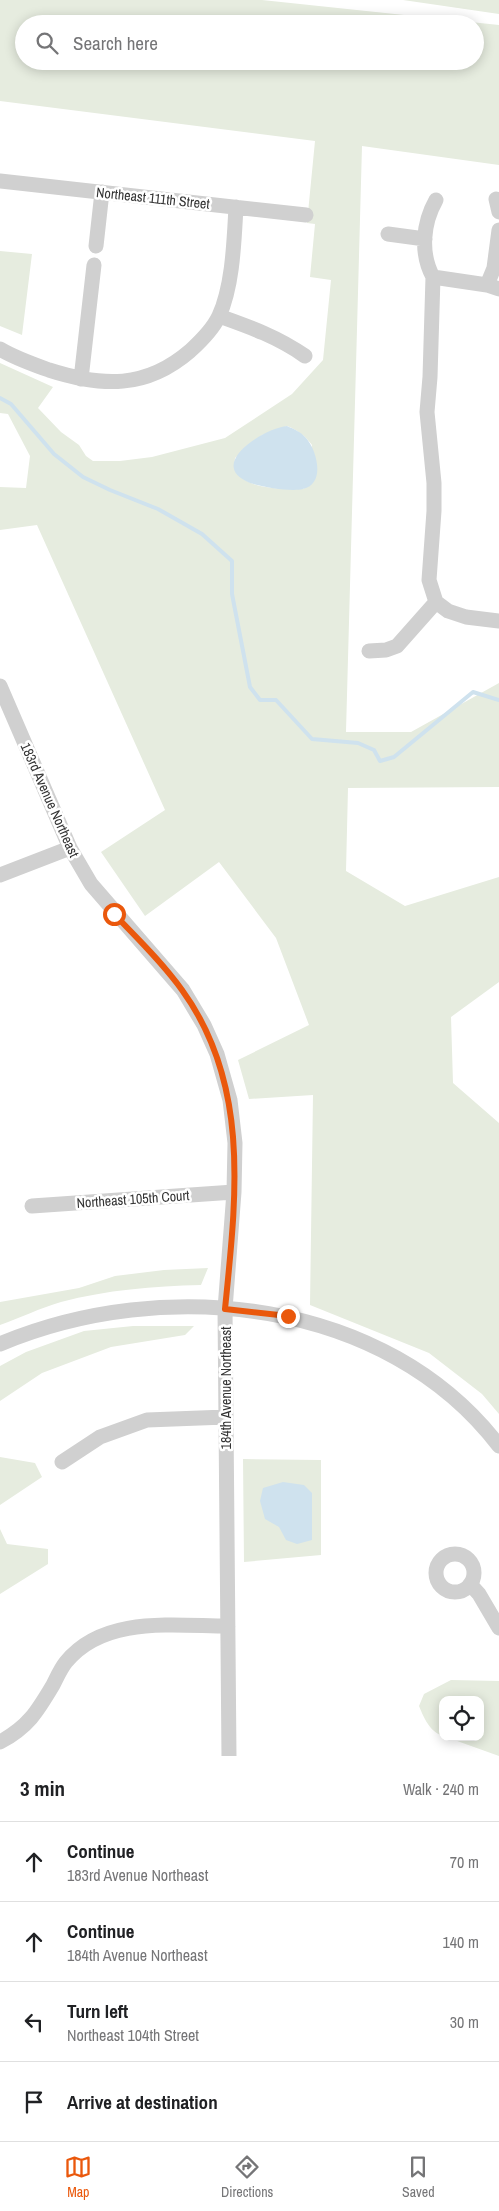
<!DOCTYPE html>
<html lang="en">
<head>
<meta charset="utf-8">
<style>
	:root { --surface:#fff; --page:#f6f6f6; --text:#202124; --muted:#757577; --line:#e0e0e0; --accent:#ea580c }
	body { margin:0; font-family:"Archivo Narrow",sans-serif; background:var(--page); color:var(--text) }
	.controls { position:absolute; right:15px; bottom:15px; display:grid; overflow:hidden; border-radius:10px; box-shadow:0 2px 12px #0003 }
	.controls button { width:45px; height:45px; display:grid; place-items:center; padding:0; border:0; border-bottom:1px solid var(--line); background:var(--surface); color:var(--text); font:25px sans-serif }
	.stop { position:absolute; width:15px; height:15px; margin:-11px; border:4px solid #ea580c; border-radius:50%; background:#fff }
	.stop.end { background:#ea580c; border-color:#fff; box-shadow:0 1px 5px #0008 }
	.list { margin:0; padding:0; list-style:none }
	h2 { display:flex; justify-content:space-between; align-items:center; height:65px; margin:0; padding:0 20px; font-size:21px }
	h2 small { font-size:16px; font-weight:400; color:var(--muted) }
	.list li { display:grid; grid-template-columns:32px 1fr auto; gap:15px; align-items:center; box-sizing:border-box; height:80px; padding:0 20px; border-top:1px solid var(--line) }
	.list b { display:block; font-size:19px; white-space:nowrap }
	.list p { margin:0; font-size:16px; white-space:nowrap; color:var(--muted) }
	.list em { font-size:16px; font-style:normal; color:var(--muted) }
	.icon { flex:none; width:28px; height:28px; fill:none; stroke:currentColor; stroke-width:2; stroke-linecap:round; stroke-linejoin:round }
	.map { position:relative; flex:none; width:499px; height:1756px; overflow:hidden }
	.search { position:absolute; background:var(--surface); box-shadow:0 2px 12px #0003; left:15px; right:15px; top:15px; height:55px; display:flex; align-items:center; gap:12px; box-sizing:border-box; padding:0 18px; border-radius:28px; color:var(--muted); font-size:19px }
	.sheet { height:385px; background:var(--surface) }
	nav { display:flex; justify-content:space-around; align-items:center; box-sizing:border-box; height:70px; border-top:1px solid var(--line); background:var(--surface); font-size:14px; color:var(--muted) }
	nav a { display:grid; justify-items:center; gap:2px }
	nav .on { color:var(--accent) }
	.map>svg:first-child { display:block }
	.green { fill:#e6ecdf; fill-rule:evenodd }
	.water { fill:#cfe2ee }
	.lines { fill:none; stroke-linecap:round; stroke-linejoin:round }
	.stream { stroke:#cfe2ee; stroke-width:4 }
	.minor { stroke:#d0d0d0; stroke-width:15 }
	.route { stroke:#ea580c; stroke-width:6 }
	.labels { text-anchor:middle; stroke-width:5; stroke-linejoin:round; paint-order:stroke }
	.street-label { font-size:14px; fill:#333; stroke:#fff }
</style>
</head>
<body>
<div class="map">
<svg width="499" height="1756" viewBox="0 0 499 1756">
	<rect width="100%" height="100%" fill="#fff"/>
	<path class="green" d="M 0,0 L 262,0 L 499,25 L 499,165 L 362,146 L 346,732 L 411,732 L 499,683 L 499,787 L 348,788 L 346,871 L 405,906 L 499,877 L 499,982 L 451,1017 L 453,1083 L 499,1123 L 499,1414 L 482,1394 L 429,1353 L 310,1305 L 313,1095 L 249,1099 L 238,1060 L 309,1025 L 276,938 L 219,862 L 145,916 L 101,852 L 165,810 L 37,525 L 0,530 L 0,487 L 26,488 L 30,456 L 8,414 L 0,413 L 0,363 L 53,387 L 38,408 L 61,432 L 79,445 L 86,456 L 93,461 L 120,461 L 152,457 L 225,438 L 292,394 L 323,360 L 331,280 L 310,277 L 315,224 L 307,223 L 315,141 L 0,101 ZM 24,24 L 475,24 L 475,61 L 24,61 ZM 287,426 C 298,430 305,436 312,445 L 304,489 C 281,489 231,491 235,458 L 262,435 Z
		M 403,0 L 499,0 L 499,14 Z
		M 0,251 L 32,254 L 22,335 L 0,326 Z
		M 208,1268 L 201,1285 C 153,1286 107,1290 61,1302 C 40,1308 20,1318 0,1325 L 0,1302 L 79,1288 L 115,1276 L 164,1270 Z
		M 133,1326 L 194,1326 L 185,1335 L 111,1347 L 42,1373 L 0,1401 L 0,1366 L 26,1352 L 84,1331 Z
		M 0,1457 L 35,1463 L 42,1477 L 0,1505 Z
		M 243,1459 L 321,1460 L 321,1555 L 244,1562 Z
		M 0,1529 L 7,1544 L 48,1549 L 48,1564 L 0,1594 Z
		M 451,1680 L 499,1681 L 499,1756 L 446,1737 L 480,1737 L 480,1700 L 443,1700 L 443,1736 C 430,1732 424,1718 419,1706 L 424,1694 Z"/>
	<path class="water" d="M 287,426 C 294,429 301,432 306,438 C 317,450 326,484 303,489 C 291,492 262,487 250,483 C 205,465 264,428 287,426 Z
		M 283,1482 L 304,1485 L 312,1493 L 312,1540 L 297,1544 L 286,1540 L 279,1527 L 265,1519 L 260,1501 L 263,1488 Z"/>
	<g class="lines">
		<path class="stream" d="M 0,398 L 11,404 L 54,454 L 83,477 L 110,490 L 158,509 L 202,534 L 232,561 L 232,594 L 250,687 L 260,700 L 276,700 L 312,739 L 358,743 L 374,750 L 380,761 L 394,757 L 473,692 L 499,700"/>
		<path class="minor" d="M 0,181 L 306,215
			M 496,199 L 499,212
			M 436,200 C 423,223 420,253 433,277 L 430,377 L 427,412 L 434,483 L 434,511 L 429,580 L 436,602 L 448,611 L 466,617 L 499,621
			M 388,234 L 425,239
			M 96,246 L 102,192
			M 433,277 L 487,285 L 499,289
			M 487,285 L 494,268 L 499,230
			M 219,316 C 250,327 278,337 305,356
			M 0,349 C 15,358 32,364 49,370 C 102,387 146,389 190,351 C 201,341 213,329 219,316 C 233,285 234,241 236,207
			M 81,379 L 94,265
			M 369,651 L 386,650 L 397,646 L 436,602
			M 0,686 L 70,848 L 91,884 L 183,990 L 204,1025 L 217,1054 L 230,1100 L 235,1143 L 234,1192 L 225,1309 L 229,1756
			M 0,875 L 70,848
			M 32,1206 L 234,1192
			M 0,1344 C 164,1275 386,1298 499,1446
			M 62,1462 L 100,1437 L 147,1420 L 226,1417
			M436 1573a19 19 0 1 1 38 0a19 19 0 1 1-38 0Z
			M 470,1584 L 479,1594 L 499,1628
			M 0,1742 C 28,1727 37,1712 53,1685 C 57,1677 61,1668 66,1662 C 104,1615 175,1626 228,1626"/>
	</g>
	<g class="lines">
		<path class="route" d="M 114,914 C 137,938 162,962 182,990 C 251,1085 236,1199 225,1309 L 288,1316"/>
	</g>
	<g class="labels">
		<g class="street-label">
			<text transform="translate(153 198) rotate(6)" y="5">Northeast 111th Street</text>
			<text transform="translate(50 800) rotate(66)" y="5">183rd Avenue Northeast</text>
			<text transform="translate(133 1199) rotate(-4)" y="5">Northeast 105th Court</text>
			<text transform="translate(226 1388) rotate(-90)" y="5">184th Avenue Northeast</text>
		</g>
	</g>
</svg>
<div class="controls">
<button><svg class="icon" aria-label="locate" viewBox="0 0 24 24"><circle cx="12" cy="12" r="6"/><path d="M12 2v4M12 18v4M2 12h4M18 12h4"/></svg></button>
</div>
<div class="stop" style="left:114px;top:914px"></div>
<div class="stop end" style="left:288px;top:1316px"></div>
<div class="search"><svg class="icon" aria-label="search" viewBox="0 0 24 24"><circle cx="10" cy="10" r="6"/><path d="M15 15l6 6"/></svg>Search here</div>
</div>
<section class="sheet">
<h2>3 min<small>Walk · 240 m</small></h2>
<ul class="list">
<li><svg class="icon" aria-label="ahead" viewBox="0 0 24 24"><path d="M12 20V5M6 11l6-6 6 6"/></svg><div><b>Continue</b><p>183rd Avenue Northeast</p></div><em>70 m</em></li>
<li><svg class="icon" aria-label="ahead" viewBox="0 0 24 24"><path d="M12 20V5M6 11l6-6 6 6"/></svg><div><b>Continue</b><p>184th Avenue Northeast</p></div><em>140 m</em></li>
<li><svg class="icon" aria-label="left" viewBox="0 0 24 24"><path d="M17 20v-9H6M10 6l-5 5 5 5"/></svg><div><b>Turn left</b><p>Northeast 104th Street</p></div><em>30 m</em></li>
<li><svg class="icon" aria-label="arrive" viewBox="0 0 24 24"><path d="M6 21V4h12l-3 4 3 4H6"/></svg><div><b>Arrive at destination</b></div></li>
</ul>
</section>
<nav>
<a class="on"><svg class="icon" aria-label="map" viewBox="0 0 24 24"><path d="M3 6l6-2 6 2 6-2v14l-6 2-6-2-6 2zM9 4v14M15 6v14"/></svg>Map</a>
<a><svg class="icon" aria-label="directions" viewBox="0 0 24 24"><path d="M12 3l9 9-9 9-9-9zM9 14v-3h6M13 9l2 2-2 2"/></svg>Directions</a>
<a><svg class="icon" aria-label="saved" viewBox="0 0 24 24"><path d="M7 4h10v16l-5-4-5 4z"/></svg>Saved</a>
</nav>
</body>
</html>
